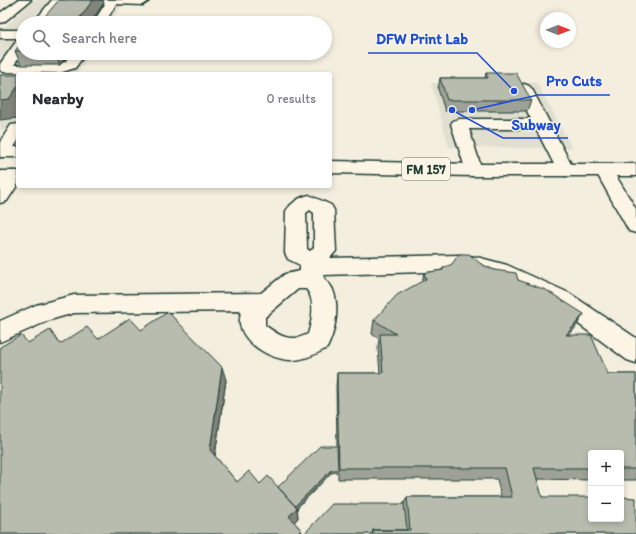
<!DOCTYPE html>
<html lang="en">
<head>
<meta charset="utf-8">
<style>
	:root { --surface:#fff; --page:#f7f7f7; --text:#2b2b33; --muted:#7c7c81; --line:#e1e1e2 }
	body { margin:0; font-family:Itim,sans-serif; background:var(--page); color:var(--text) }
	.controls { position:absolute; right:12px; bottom:12px; display:grid; overflow:hidden; border-radius:4px; box-shadow:0 2px 6px #0003 }
	.controls button { width:36px; height:36px; display:grid; place-items:center; padding:0; border:0; border-bottom:1px solid var(--line); background:var(--surface); color:var(--text); font:20px sans-serif }
	.compass { position:absolute; left:540px; top:12px; width:36px; height:36px; border-radius:50%; background:var(--surface); box-shadow:0 2px 6px #0003; rotate:90deg }
	.list { margin:0; padding:0; list-style:none }
	h2 { display:flex; justify-content:space-between; align-items:center; height:52px; margin:0; padding:0 16px; font-size:17px }
	h2 small { font-size:13px; font-weight:400; color:var(--muted) }
	.icon { flex:none; width:22px; height:22px; fill:none; stroke:currentColor; stroke-width:2; stroke-linecap:round; stroke-linejoin:round }
	.map { position:relative; flex:none; width:636px; height:534px; overflow:hidden }
	.search { position:absolute; background:var(--surface); box-shadow:0 2px 6px #0003; left:16px; top:16px; width:316px; height:44px; display:flex; align-items:center; gap:10px; box-sizing:border-box; padding:0 14px; border-radius:22px; color:var(--muted); font-size:15px }
	.panel { position:absolute; background:var(--surface); box-shadow:0 2px 6px #0003; left:16px; top:72px; width:316px; height:116px; border-radius:4px }
	.map>svg:first-child { display:block }
	.built { fill:#e1dfd0 }
	.lines { fill:none; stroke-linecap:round; stroke-linejoin:round }
	.minor-casing { stroke:#1f3d34; stroke-width:3 }
	.major-casing { stroke:#1f3d34; stroke-width:3 }
	.minor { fill:#fcf5e5; fill-rule:evenodd }
	.major { fill:#fcf5e5; fill-rule:evenodd }
	.wall { fill:#9ea296; stroke:#1f3d34 }
	.shaded-wall { fill:#81847a; stroke:#1f3d34 }
	.building { fill:#b8bcae; stroke:#1f3d34 }
	.labels { text-anchor:middle; stroke-width:3; stroke-linejoin:round; paint-order:stroke }
	.shield { fill:#fcf5e5; stroke:#617469; stroke-width:1 }
	.shield-label { font-size:13px; font-weight:bold; fill:#1f3d34 }
	.leader { fill:none; stroke:#1d4ed8; stroke-width:1.5 }
	.callout-dot { fill:#1d4ed8; stroke:#fcf5e5; stroke-width:1.5 }
	.callout-label { font-size:15px; text-anchor:middle; font-weight:bold; fill:#1d4ed8; stroke:#fcf5e5; stroke-width:3; stroke-linejoin:round; paint-order:stroke }
</style>
</head>
<body>
<div class="map">
<svg width="636" height="534" viewBox="0 0 636 534">
	<rect width="100%" height="100%" fill="#f3eede"/>
	<filter id="ink" filterUnits="userSpaceOnUse"><feTurbulence type="fractalNoise" baseFrequency=".025" numOctaves="2"/><feDisplacementMap in="SourceGraphic" scale="8" xChannelSelector="R" yChannelSelector="G"/><feConvolveMatrix kernelMatrix="1 2 1 2 8 2 1 2 1" color-interpolation-filters="sRGB"/></filter>
	<g filter="url(#ink)">
		<path class="built" d="M 33,0 L 125,0 L 110,23 L 23,23 L 23,53 L 90,53 L 77,74 L 18,74 L 18,130 L 0,130 L 0,32 Z
			M 431,83 L 537,83 L 572,148 L 449,147 Z"/>
		<g class="lines">
			<g class="minor-casing">
				<path id="minor" d="M 52,0 L 64,0 L 46,23 L 33,23 Z
					M 79,0 L 148,0 L 149,1 L 143,5 L 116,4 L 105,23 L 93,23 L 105,4 L 85,4 Z
					M 0,30 L 23,30 L 23,38 L 0,38 Z
					M 23,38 L 23,52 L 14,65 L 57,65 L 65,62 L 72,53 L 86,53 L 75,68 L 59,73 L 3,72 L 0,70 L 0,64 L 18,39 Z
					M 524,84 L 529,86 L 532,89 L 574,170 L 571,174 L 565,176 L 559,174 L 536,129 L 469,129 L 482,170 L 479,174 L 473,176 L 467,174 L 451,124 L 453,121 L 459,119 L 531,119 L 516,89 L 519,86 Z
					M 18,124 L 18,141 L 8,156 L 0,157 L 0,142 L 11,125 Z
					M 604,164 L 610,166 L 636,209 L 636,233 L 629,231 L 595,170 L 598,166 Z
					M 13,171 L 18,172 L 18,184 L 7,201 L 0,203 L 0,182 L 6,173 Z
					M 309,195 L 331,205 L 334,210 L 336,251 L 330,258 L 459,255 L 477,257 L 507,265 L 569,293 L 636,338 L 636,363 L 627,360 L 553,305 L 492,277 L 477,273 L 459,271 L 323,275 C 324,281 331,284 333,290 C 340,308 335,332 327,348 C 316,354 304,360 292,360 C 270,361 230,337 242,311 L 74,313 L 50,320 L 0,342 L 0,321 L 36,305 L 74,295 L 261,293 L 285,274 L 300,271 L 300,265 L 288,259 L 285,253 L 286,211 C 291,203 300,197 309,195 ZM 310,210 L 314,213 L 314,248 L 310,251 L 307,249 L 306,213 ZM 298,289 L 306,289 C 316,300 312,321 308,334 C 290,343 279,336 265,325 L 265,317 Z"/>
			</g>
			<g class="major-casing">
				<path id="major" d="M 18,0 L 31,0 L 4,22 L 0,23 L 0,13 Z
					M 0,147 L 18,147 L 18,157 L 0,157 Z
					M 330,161 L 473,164 L 636,164 L 636,176 L 473,176 L 330,173 Z
					M 0,171 L 18,171 L 18,183 L 0,183 Z"/>
			</g>
			<use href="#minor" class="minor"/>
			<use href="#major" class="major"/>
		</g>
		<path class="wall" d="M 23,42 L 23,53 L 69,53 L 60,65 L 21,65 L 15,51 Z
			M 486,73 L 531,100 L 527,111 L 445,111 L 438,89 L 440,78 L 485,78 Z
			M 481,264 L 494,270 L 518,280 L 575,328 L 569,335 L 608,374 L 636,374 L 636,480 L 621,480 L 621,453 L 591,453 L 591,480 L 537,479 L 542,497 L 636,534 L 304,534 L 404,504 L 407,497 L 501,497 L 497,479 L 338,479 L 338,472 L 331,473 L 297,508 L 298,518 L 294,522 L 301,530 L 302,534 L 0,534 L 28,343 L 60,344 L 98,339 L 226,380 L 215,456 L 237,482 L 260,484 L 278,487 L 337,446 L 336,386 L 337,373 L 380,373 L 378,348 L 379,339 L 372,334 L 374,320 L 422,282 L 424,273 L 442,270 L 443,268 Z"/>
		<path class="shaded-wall" d="M 93,0 L 103,0 L 104,3 L 90,23 L 76,23 Z
			M 55,53 L 69,53 L 60,65 Z
			M 18,86 L 18,118 L 0,120 L 0,100 Z
			M 584,314 L 575,328 L 557,349 L 566,335 Z
			M 222,367 L 226,380 L 214,462 L 210,450 Z
			M 331,470 L 331,473 L 293,512 L 292,509 Z
			M 297,508 L 298,518 L 291,526 L 289,516 Z
			M 301,530 L 302,534 L 297,534 Z"/>
		<path class="building" d="M 59,0 L 93,0 L 76,23 L 39,23 Z
			M 23,42 L 23,51 L 15,51 Z
			M 486,73 L 516,73 L 531,100 L 447,100 L 440,78 L 488,78 Z
			M 0,75 L 18,75 L 18,86 L 9,99 L 0,100 Z
			M 459,254 L 469,254 L 481,264 L 494,270 L 516,273 L 518,280 L 546,290 L 584,314 L 566,335 L 591,335 L 608,374 L 636,374 L 636,469 L 621,469 L 621,453 L 591,453 L 591,468 L 534,468 L 542,497 L 591,497 L 591,519 L 621,519 L 621,497 L 636,498 L 636,534 L 373,534 L 373,530 L 410,530 L 407,497 L 512,497 L 505,468 L 339,468 L 337,373 L 383,373 L 380,334 L 396,334 L 374,320 L 397,295 L 426,279 L 424,273 L 443,270 L 443,268 L 452,264 Z
			M 168,312 L 222,367 L 210,450 L 237,482 L 249,471 L 260,484 L 268,476 L 297,508 L 289,516 L 301,530 L 297,534 L 0,534 L 0,347 L 21,335 L 28,343 L 50,330 L 60,344 L 87,327 L 98,339 L 130,318 L 141,330 Z
			M 320,446 L 337,446 L 338,470 L 331,470 L 295,506 L 278,487 Z
			M 332,504 L 404,504 L 407,530 L 373,530 L 372,534 L 304,534 Z"/>
	</g>
	<g class="labels">
		<rect class="shield" x="402" y="158" width="48" height="22" rx="3"/>
		<g class="shield-label">
			<text x="426" y="174">FM 157</text>
		</g>
	</g>
	<path class="leader" d="M514 91L477 53H368M472 110L538 95H610M452 110L503 138H568"/>
	<g class="callout-dot">
		<circle cx="514" cy="91" r="4"/>
		<circle cx="472" cy="110" r="4"/>
		<circle cx="452" cy="110" r="4"/>
	</g>
	<g class="callout-label">
		<text x="422" y="44">DFW Print Lab</text>
		<text x="574" y="86">Pro Cuts</text>
		<text x="536" y="130">Subway</text>
	</g>
</svg>
<div class="controls">
<button>+</button>
<button>−</button>
</div>
<svg class="compass" viewBox="-18 -18 36 36"><path d="M0-13l5 13h-10z" fill="#e53935"/><path d="M0 13l5-13h-10z" fill="#7c7c81"/></svg>
<div class="search"><svg class="icon" aria-label="search" viewBox="0 0 24 24"><circle cx="10" cy="10" r="6"/><path d="M15 15l6 6"/></svg>Search here</div>
<section class="panel">
<h2>Nearby<small>0 results</small></h2>
<ul class="list">
</ul>
</section>
</div>
</body>
</html>
